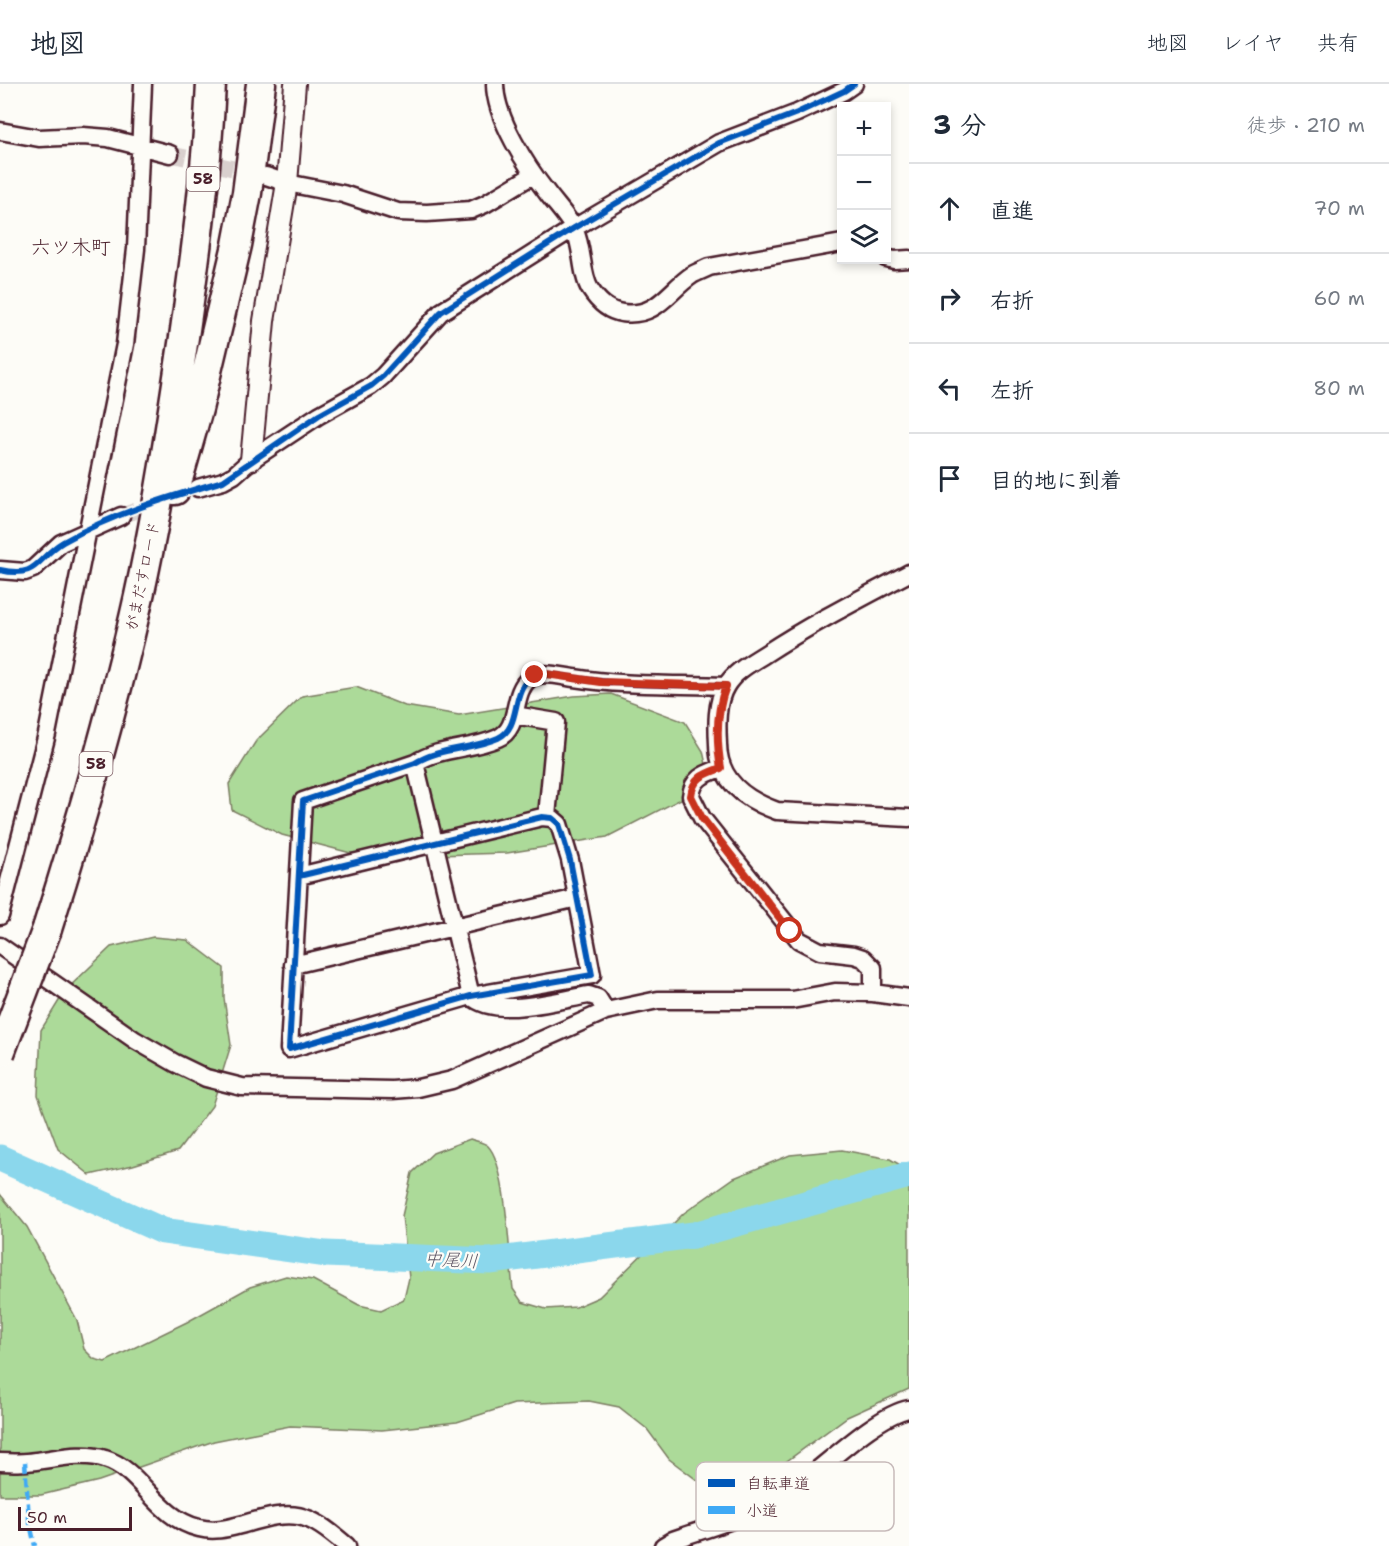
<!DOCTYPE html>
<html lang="ja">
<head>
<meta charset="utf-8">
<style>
	:root { --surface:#fff; --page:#f6f6f7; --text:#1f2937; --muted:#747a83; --line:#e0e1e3 }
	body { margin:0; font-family:"Shantell Sans","Klee One",sans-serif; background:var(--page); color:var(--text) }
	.controls { position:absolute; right:18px; top:18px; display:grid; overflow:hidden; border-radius:0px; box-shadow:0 3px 9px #0003 }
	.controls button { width:54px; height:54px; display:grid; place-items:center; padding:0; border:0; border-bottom:2px solid var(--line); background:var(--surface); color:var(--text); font:30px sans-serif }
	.scale { position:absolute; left:18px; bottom:15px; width:114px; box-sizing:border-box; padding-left:6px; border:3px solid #4a1f2b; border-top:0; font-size:16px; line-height:21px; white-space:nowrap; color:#4a1f2b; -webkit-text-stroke:4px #fdfcf7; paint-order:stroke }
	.stop { position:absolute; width:18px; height:18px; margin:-14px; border:4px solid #c8321e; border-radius:50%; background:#fff }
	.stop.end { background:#c8321e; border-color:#fff; box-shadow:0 2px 6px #0008 }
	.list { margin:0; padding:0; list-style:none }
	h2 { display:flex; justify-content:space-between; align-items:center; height:78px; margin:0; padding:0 24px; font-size:26px }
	h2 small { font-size:20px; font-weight:400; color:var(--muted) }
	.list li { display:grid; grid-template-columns:39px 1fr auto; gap:18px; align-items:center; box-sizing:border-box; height:90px; padding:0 24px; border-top:2px solid var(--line) }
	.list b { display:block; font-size:22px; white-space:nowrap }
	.list em { font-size:20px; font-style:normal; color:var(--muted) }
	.icon { flex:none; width:33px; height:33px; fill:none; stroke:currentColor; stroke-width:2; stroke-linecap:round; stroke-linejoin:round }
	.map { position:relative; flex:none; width:909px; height:1462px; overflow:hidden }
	header { display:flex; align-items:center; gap:36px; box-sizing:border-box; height:84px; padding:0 30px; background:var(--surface); border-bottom:2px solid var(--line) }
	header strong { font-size:28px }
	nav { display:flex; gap:33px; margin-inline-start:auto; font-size:21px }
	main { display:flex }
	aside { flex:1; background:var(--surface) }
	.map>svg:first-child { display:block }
	.green { fill:#acda99; stroke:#7b7c62; stroke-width:1.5 }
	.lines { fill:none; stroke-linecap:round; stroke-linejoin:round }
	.river { stroke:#8bd7ec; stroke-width:27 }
	.minor-tunnel { stroke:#d9d0ce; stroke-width:16; stroke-dasharray:16 8; stroke-linecap:butt }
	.minor-casing { stroke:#4a1f2b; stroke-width:21 }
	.tertiary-casing { stroke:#4a1f2b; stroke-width:24 }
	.motorway-casing { stroke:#4a1f2b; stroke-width:33 }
	.minor { stroke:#fdfcf7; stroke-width:16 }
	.tertiary { stroke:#fdfcf7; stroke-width:20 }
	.motorway { stroke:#fdfcf7; stroke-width:28 }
	.motorway-bridge-casing { stroke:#4a1f2b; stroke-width:33; stroke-linecap:butt }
	.motorway-bridge { stroke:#fdfcf7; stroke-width:28 }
	.quiet { stroke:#3fa9f5; stroke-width:4.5; stroke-dasharray:9 4.5; stroke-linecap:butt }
	.cycleway-casing { stroke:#fdfcf7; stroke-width:10 }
	.cycleway { stroke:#0057b8; stroke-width:6 }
	.route { stroke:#c8321e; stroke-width:8 }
	.labels { text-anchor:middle; stroke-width:4.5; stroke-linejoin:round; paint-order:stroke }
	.shield { fill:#fdfcf7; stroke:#806168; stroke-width:1.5 }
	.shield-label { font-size:15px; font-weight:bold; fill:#4a1f2b }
	.street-label { font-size:16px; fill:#4a1f2b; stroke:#fdfcf7 }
	.water-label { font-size:18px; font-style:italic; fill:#5e5665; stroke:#fdfcf7 }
	.quarter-label { font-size:20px; fill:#4a1f2b; stroke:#fdfcf7 }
	.key { fill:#fdfcf7; stroke:#c7baba; stroke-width:1.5 }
	.key-label { font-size:16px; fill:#4a1f2b }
</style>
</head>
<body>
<header>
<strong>地図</strong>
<nav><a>地図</a><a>レイヤ</a><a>共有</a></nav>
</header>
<main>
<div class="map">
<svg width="909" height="1462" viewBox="0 0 909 1462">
	<rect width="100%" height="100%" fill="#fdfcf7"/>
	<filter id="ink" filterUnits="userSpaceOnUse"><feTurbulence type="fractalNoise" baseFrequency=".0167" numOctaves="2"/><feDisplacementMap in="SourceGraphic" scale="12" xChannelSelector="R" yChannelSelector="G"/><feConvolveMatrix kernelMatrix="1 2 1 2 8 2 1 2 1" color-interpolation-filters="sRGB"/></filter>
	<g filter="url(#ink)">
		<path class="green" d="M 356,603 L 405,622 L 459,631 L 574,612 L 611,610 L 685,638 L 703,667 L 708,689 L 687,712 L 607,753 L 507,769 L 366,773 L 282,751 L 232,726 L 229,700 L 256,657 L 302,612 Z
			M 153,853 L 187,856 L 224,884 L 224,914 L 231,961 L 212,1022 L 178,1067 L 133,1081 L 90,1091 L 58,1065 L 38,1011 L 41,946 L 65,907 L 111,863 Z
			M 470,1055 C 475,1057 484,1058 488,1062 C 507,1081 509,1175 513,1205 L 522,1218 L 546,1225 L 576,1223 L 599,1213 L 684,1129 L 734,1094 L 790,1071 L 842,1066 L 890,1075 L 909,1086 L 909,1305 L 847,1333 L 780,1382 L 727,1407 L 697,1396 L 669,1375 L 647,1345 L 619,1323 L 589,1317 L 514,1320 L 457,1338 L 382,1346 L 290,1342 L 214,1357 L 99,1397 L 41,1411 L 0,1411 L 0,1110 L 27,1143 L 77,1236 L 84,1265 L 94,1275 L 105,1278 L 187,1238 L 250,1203 L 286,1192 L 313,1196 L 359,1221 L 381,1226 L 404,1215 L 409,1194 L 402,1132 L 412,1089 L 433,1069 Z"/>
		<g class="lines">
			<path class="river" d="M 0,1074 L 163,1147 L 326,1170 L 490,1177 L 694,1151 L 909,1091"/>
			<path class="minor-tunnel" d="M 170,70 L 257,90
				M 121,432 L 163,417"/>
			<g class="minor-casing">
				<path id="minor" d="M 495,0 C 495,34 527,83 548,110 C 557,122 569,134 575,147 C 583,164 581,190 590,205 C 597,216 608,227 622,229 C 657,234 668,207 692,191 C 697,188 703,186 709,183 L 842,159
					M 0,47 L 39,54 L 83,52 L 108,54 L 170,70
					M 266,92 L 287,99 L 343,110 L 398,128 L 427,129 L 471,126 L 485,120 L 533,91
					M 886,174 L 894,176 L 909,175
					M 198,404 L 223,397 L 234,391 L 251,376 L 319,331 L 371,302 L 383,292 L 441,228 L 574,144 L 719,59 L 797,29 L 844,7 L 854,0
					M 0,486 L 25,488 L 33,485 L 61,459 L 121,432
					M 909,489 C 860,515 811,540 765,570 C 751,579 735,587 726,602 C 716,618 717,642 718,660 C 718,697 746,716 777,727 L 909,734
					M 514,631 L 556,638 L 547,732
					M 415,679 L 471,912 C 496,935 558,916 589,911 L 598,914 L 606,927
					M 721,684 C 705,690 693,693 691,712 L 702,734 L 799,856 L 820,867 L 854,871 L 863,874 L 873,884 L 873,909
					M 299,792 L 542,733 L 552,734 L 559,740 L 570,776 L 592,891 L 471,912 L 289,965 L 303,717 L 415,679 C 440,663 471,666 498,654 C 521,644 511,609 529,595 C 541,586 560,592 574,594 C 624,602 675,600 726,602
					M 0,832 L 47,650 L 125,260 L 136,165 L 143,0
					M 0,862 L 135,956 L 175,979 L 206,994 L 242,1003 L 392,1006 L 418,1004 L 452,996 L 606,927 L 658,916 L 792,916 L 835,908 L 873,909 L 909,914
					M 293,881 L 577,814
					M 0,1378 C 9,1378 18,1379 27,1378 C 52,1376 81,1367 105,1375 C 142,1386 156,1434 199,1444 C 215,1448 228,1444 244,1440 C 295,1425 306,1427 347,1462
					M 663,1462 L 673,1456 C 712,1442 754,1432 788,1409 C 819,1388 875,1331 909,1325"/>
			</g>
			<g class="tertiary-casing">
				<path id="tertiary" d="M 251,376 L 264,237 L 287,99 L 295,0"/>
			</g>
			<g class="motorway-casing">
				<path id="motorway" d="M 175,406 L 198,325 L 237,161 L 247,109 L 261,0
					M 47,845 C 82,735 114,624 139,512 C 158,426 171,340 184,253 C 196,169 207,85 211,0"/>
			</g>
			<use href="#minor" class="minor"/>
			<use href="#tertiary" class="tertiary"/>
			<use href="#motorway" class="motorway"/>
			<g class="motorway-bridge-casing">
				<path id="motorway-bridge" d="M 0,969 L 47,845"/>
			</g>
			<use href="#motorway-bridge" class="motorway-bridge"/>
			<path class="quiet" d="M 25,1378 L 29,1435 L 35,1462"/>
			<g class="cycleway-casing">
				<path id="cycleway" d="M 0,486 C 39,495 36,474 63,458 C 112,430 169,413 223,397 L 319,331 L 371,302 L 383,292 L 441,228 L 574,144 L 719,59 L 797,29 L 844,7 L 854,0
					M 299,792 L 542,733 L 552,734 L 559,740 L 570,776 L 592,891 L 471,912 L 289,965 L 303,717 L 415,679 C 440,663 471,666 498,654 C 521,644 511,609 529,595 C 541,586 560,592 574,594 C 624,602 675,600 726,602"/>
			</g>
			<use href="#cycleway" class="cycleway"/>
		</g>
	</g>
	<g class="lines" filter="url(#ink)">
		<path class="route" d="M 535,591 L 546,590 L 601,598 L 726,602 C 716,628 716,656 721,684 C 705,690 693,693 691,712 L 702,734 L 790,847"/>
	</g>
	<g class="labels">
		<g class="shield">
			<rect x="186.5" y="83" width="33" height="24" rx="4.5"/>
			<rect x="79.5" y="668" width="33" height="24" rx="4.5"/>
		</g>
		<g class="shield-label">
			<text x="203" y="100">58</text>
			<text x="96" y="685">58</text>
		</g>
		<g class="street-label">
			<text transform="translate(142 492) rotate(-78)" y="6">がまだすロード</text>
		</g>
		<g class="water-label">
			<text transform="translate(451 1176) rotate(3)" y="6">中尾川</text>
		</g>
		<g class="quarter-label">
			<text x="71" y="170">六ツ木町</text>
		</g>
	</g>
	<rect x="696" y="1378" width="198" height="69" rx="9" class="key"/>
	<rect x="708" y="1395" width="27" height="8" fill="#0057b8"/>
	<rect x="708" y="1422" width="27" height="8" fill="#3fa9f5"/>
	<g class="key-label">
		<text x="746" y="1405">自転車道</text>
		<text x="746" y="1432">小道</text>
	</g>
</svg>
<div class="controls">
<button>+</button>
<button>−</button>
<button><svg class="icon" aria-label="layers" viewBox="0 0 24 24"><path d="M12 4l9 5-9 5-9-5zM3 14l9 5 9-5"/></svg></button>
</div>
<div class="scale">50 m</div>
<div class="stop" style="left:790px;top:847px"></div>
<div class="stop end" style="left:535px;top:591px"></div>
</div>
<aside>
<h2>3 分<small>徒歩 · 210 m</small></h2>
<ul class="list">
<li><svg class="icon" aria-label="ahead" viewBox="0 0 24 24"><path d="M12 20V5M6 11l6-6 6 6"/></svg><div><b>直進</b></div><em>70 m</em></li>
<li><svg class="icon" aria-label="right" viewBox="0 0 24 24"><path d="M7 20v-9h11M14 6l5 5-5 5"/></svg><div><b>右折</b></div><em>60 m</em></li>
<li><svg class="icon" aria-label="left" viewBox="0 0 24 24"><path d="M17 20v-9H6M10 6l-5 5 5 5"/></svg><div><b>左折</b></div><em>80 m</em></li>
<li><svg class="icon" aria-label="arrive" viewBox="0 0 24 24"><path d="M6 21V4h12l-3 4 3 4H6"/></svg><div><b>目的地に到着</b></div></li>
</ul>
</aside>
</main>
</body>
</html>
